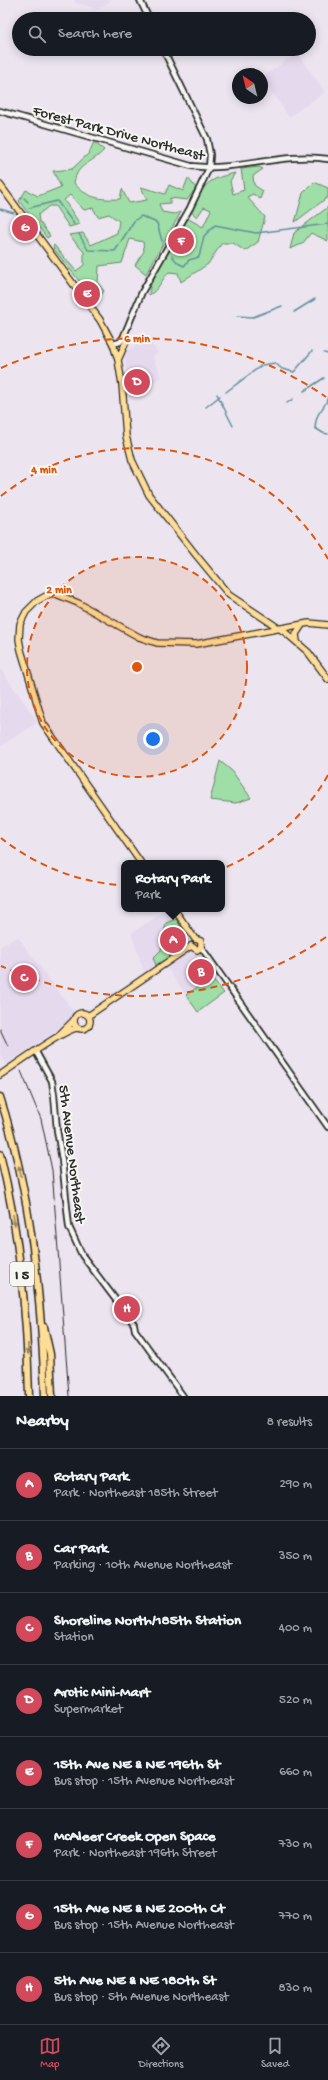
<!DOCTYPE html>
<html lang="en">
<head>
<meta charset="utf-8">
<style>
	:root { --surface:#171b24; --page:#242831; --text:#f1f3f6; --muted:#9ea1a6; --line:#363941; --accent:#d1495b }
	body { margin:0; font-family:"Gochi Hand",sans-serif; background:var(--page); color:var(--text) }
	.compass { position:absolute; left:232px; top:68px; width:36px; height:36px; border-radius:50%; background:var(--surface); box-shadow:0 2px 10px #0003; rotate:325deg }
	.you { position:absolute; left:153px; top:739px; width:14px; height:14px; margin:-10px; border:3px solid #fff; border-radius:50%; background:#1a73e8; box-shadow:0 0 0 6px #1a73e833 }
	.badge { display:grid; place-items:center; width:26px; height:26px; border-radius:50%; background:var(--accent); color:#fff; font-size:13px; font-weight:700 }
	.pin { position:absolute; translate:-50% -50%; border:2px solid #fff; box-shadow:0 1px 4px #0006 }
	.popup { position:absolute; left:121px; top:860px; width:104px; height:52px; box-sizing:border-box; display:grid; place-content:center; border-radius:8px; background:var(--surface); filter:drop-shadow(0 1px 3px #0005); font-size:13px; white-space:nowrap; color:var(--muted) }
	.popup b { font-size:15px; color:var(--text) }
	.popup::after { content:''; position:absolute; left:50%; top:100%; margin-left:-8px; border:8px solid transparent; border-top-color:var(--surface) }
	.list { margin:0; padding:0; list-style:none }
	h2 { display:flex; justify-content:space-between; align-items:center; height:52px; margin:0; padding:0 16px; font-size:17px }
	h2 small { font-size:13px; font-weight:400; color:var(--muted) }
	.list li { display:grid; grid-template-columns:26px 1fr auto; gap:12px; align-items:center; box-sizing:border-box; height:72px; padding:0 16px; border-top:1px solid var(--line) }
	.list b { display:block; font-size:15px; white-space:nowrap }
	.list p { margin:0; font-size:13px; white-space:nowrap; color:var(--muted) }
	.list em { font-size:13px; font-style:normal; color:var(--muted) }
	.icon { flex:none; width:22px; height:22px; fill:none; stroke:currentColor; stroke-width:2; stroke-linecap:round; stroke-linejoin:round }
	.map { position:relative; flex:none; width:328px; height:1396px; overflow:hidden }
	.search { position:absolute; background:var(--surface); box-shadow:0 2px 10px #0003; left:12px; right:12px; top:12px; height:44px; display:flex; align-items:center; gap:10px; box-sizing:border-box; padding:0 14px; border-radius:22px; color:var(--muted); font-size:15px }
	.sheet { height:628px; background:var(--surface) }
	nav { display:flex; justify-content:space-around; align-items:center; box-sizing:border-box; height:56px; border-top:1px solid var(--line); background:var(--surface); font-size:11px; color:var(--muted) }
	nav a { display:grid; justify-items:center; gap:2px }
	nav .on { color:var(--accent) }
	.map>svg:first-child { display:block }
	.built { fill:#e5d9ee }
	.green { fill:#9fdea6; stroke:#658468 }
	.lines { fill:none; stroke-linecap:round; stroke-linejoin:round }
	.stream { stroke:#628f9c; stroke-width:1.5 }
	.minor-casing { stroke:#2b2b2b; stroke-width:8 }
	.major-casing { stroke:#2b2b2b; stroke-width:8 }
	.highway-casing { stroke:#2b2b2b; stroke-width:9 }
	.minor { stroke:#f6f6f2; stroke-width:4.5 }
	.major { stroke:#ffdd96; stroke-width:5.5 }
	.highway { stroke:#ffdd96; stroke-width:6 }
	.tram { stroke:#2b2b2b; stroke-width:1 }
	.oneway { fill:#958460 }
	.ring { fill:none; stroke:#df570e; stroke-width:2; stroke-dasharray:7 5 }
	.labels { text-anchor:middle; stroke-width:4; stroke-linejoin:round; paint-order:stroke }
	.shield { fill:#f6f6f2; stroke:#686867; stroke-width:1 }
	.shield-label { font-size:14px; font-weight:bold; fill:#2b2b2b }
	.street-label { font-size:15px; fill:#2b2b2b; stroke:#f6f6f2 }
	.centre { fill:#df570e; stroke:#f6f6f2; stroke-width:2 }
	.ring-label { font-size:12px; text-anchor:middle; font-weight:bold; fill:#df570e; stroke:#f6f6f2; stroke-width:4; stroke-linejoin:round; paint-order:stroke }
</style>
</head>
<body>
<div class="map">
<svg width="328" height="1396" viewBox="0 0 328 1396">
	<rect width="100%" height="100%" fill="#ece5f0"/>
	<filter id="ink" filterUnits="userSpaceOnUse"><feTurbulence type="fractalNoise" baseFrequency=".025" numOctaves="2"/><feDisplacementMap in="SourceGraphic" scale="8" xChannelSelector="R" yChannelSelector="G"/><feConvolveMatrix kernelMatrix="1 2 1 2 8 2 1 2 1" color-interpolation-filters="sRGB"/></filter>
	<g filter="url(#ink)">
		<path class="built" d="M 75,0 L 112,0 L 97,9 L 75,3 Z
			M 297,53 L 325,92 L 289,117 L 262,77 Z
			M 147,337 L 158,353 L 153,357 L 161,377 L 130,399 L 124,353 Z
			M 0,668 L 38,722 L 0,747 Z
			M 169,909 L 215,975 L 186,995 L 162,961 L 144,972 L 131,933 Z
			M 18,937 L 73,1011 L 73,1015 L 71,1022 L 6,1064 L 0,1054 L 0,946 Z"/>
		<path class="green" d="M 94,142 L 104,150 C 92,164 77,163 74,183 C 86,198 101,200 120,199 L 122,189 L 129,203 L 147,200 L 141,187 L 165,194 L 169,185 L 183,191 L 188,178 L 196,188 L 187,200 L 170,198 L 170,203 L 159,204 L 162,212 L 174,214 L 181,212 L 146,274 L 135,265 L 144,251 L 143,242 L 130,239 L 122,263 L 99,266 L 98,283 L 104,291 L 96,302 L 53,248 L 54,245 L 76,271 L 84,265 L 84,252 L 69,235 L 83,233 L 91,245 L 117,233 L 119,221 L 109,214 L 98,217 L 93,208 L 84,210 L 70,195 L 64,200 L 80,224 L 69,227 L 55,206 L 49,206 L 38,215 L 39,221 L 50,236 L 47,238 L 19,201 L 26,190 L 38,196 L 61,187 L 53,171 L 72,169 L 89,153 Z
			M 259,167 L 263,169 L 253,176 L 254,185 L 263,191 L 260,199 L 253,194 L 247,197 L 265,217 L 258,242 L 245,251 L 233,243 L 222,243 L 208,264 L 181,282 L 178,273 L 169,272 C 161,280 159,290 149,295 C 150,272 175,239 187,218 L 203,227 L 211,210 L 204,207 L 197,217 L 190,211 C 205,185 204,180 235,173 L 230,181 L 233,194 L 244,190 L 241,169 Z
			M 314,182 L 328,188 L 328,197 L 295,222 L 303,193 Z
			M 328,207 L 328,241 L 311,233 L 302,244 L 290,249 L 294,233 Z
			M 220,761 L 232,771 L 251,798 L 236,803 L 210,800 Z
			M 176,919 C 179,924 184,931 184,937 C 185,950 166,959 156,965 L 153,958 L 161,950 L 166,923 Z
			M 211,978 L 224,993 L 198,1012 L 186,995 Z"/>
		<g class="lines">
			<path class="stream" d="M 24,198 L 28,202
				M 29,208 L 57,201 L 74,224
				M 0,209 L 14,213
				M 79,234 L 88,250 L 115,251 L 134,221 L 141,216 L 157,223 L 162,241
				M 172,256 L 178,263 L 184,266 L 189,260 L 199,257 L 204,236 L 215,225 L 256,233 L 328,224
				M 294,312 L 315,299
				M 237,316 L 253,317 L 282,306
				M 324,353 L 328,354
				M 304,391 L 324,378
				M 226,392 L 262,365 L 275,363 L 282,369 L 294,372 L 312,351
				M 217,394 L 233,426
				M 328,397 C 325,411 316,409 315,428 L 323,433 L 328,434
				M 287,403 L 293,399
				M 206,407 L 220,396"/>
			<g class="minor-casing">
				<path id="minor" d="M 140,0 L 149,19
					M 0,111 L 191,166 C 237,172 281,152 328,159
					M 113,344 L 120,342 L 123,338 L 142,292 L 190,208 L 209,168 L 210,155 L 207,139 L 163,49
					M 201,947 L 328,1127
					M 36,1052 L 52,1081 L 54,1095 L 57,1130 L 62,1160 L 69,1227 L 82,1255 L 134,1324 L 135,1330 L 183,1396"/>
			</g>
			<g class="major-casing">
				<path id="major" d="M 0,185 L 100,320 L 113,344 L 118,360 L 122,384 L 126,436 L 132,460 L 149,495 L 196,555 L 229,595 L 286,633 L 308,652 L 328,679
					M 118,360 L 126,342 L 125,334
					M 297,642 L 296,634 L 302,625
					M 141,863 L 43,723 L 21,650 L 19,639 L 20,624 L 26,612 L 37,601 L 46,596 L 56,594 L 78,603 L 139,637 L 157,643 L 196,644 L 309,623 L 328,625
					M 174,909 L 195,939
					M 191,946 L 197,950 L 201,947 L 201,941 L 195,939
					M74 1021a8 8 0 1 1 16 0a8 8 0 1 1-16 0Z
					M 88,1016 L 191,946
					M 60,1034 L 74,1020
					M 0,1075 C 14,1066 65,1028 78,1028"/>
			</g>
			<g class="highway-casing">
				<path id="highway" d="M 0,1097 C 31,1194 41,1294 45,1396
					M 0,1154 C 20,1234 27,1314 29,1396
					M 44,1327 L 50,1354 L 52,1396"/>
			</g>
			<use href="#minor" class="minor"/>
			<use href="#major" class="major"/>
			<use href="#highway" class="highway"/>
			<path class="tram" d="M 0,1029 L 8,1046
				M 21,1071 L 41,1119 L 52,1170 L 69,1396"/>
		</g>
		<defs><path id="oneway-solid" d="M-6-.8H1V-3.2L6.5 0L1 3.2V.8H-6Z"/></defs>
		<g class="oneway">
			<use href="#oneway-solid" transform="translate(20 1171) rotate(-103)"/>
			<use href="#oneway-solid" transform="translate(14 1220) rotate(80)"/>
			<use href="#oneway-solid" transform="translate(28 1349) rotate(88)"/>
		</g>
	</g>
	<circle cx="137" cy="667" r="110" fill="#df570e" fill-opacity=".12"/>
	<g class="ring">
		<circle cx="137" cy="667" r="110"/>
		<path d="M328 775A219 219 0 0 1 1 838M1 496A219 219 0 0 1 328 559"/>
		<path d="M326 937A329 329 0 0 1 1 966M1 368A329 329 0 0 1 326 397"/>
	</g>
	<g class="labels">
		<rect class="shield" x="10" y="1262" width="24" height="24" rx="3"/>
		<g class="shield-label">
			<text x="22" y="1279">I 5</text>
		</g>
		<g class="street-label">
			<text transform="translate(119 132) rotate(15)" y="5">Forest Park Drive Northeast</text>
			<text transform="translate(73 1154) rotate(83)" y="5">5th Avenue Northeast</text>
		</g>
	</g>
	<circle cx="137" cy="667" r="6" class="centre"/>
	<g class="ring-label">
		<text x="137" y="342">6 min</text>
		<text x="44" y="473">4 min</text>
		<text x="59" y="593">2 min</text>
	</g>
</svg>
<svg class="compass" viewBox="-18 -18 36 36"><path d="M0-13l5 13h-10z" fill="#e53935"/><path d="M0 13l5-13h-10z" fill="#9ea1a6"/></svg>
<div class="you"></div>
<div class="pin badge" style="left:173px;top:940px">A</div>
<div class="popup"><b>Rotary Park</b>Park</div>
<div class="pin badge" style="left:201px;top:972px">B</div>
<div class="pin badge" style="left:24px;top:978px">C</div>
<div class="pin badge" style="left:137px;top:382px">D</div>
<div class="pin badge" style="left:87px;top:294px">E</div>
<div class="pin badge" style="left:181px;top:241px">F</div>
<div class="pin badge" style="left:25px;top:228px">G</div>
<div class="pin badge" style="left:127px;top:1309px">H</div>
<div class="search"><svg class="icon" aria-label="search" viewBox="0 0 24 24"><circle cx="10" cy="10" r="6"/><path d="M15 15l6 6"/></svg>Search here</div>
</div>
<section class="sheet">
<h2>Nearby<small>8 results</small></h2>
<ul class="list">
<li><span class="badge">A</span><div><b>Rotary Park</b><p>Park · Northeast 185th Street</p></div><em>290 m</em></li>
<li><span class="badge">B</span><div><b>Car Park</b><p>Parking · 10th Avenue Northeast</p></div><em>350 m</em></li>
<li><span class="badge">C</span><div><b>Shoreline North/185th Station</b><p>Station</p></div><em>400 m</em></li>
<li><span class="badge">D</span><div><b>Arctic Mini-Mart</b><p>Supermarket</p></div><em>520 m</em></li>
<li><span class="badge">E</span><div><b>15th Ave NE &amp; NE 196th St</b><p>Bus stop · 15th Avenue Northeast</p></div><em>660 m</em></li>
<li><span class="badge">F</span><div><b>McAleer Creek Open Space</b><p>Park · Northeast 196th Street</p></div><em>730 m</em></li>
<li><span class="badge">G</span><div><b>15th Ave NE &amp; NE 200th Ct</b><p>Bus stop · 15th Avenue Northeast</p></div><em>770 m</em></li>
<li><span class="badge">H</span><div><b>5th Ave NE &amp; NE 180th St</b><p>Bus stop · 5th Avenue Northeast</p></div><em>830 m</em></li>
</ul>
</section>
<nav>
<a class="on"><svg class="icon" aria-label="map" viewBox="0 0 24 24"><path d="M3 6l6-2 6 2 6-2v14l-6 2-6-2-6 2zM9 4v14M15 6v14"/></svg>Map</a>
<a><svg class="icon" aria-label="directions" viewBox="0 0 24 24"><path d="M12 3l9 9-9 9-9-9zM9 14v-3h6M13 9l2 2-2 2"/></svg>Directions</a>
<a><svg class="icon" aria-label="saved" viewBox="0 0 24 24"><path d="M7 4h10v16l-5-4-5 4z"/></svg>Saved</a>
</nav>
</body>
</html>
